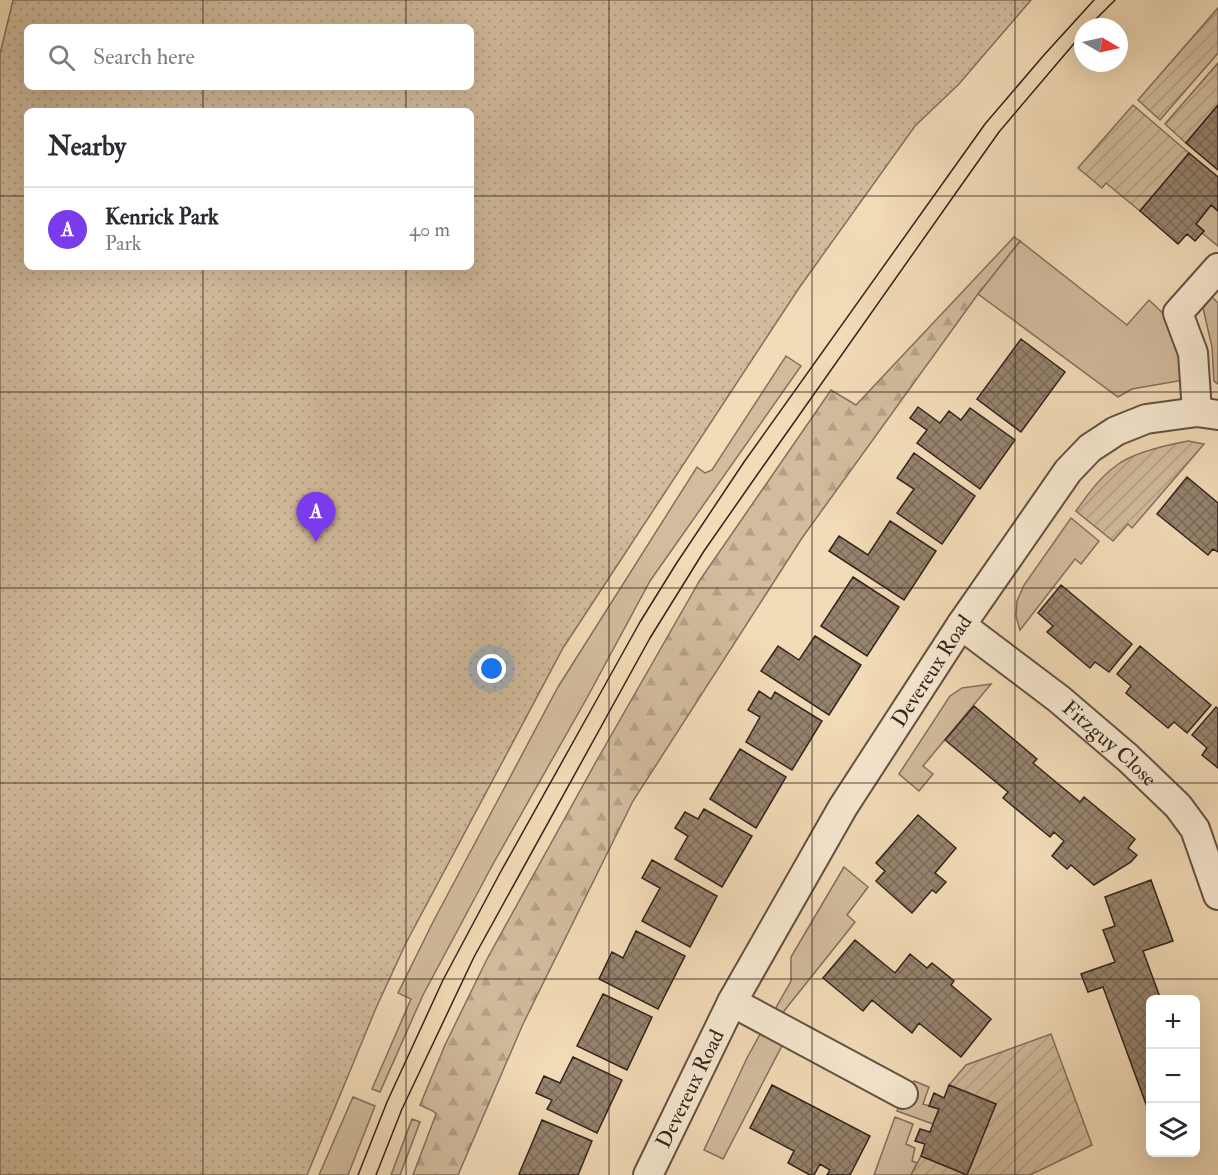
<!DOCTYPE html>
<html lang="en">
<head>
<meta charset="utf-8">
<style>
	:root { --surface:#fff; --page:#f7f7f7; --text:#2b2b33; --muted:#7c7c81; --line:#e1e1e2; --accent:#7c3aed }
	body { margin:0; font-family:"IM FELL Double Pica",serif; background:var(--page); color:var(--text) }
	.controls { position:absolute; right:18px; bottom:18px; display:grid; overflow:hidden; border-radius:9px; box-shadow:0 6px 24px #0002 }
	.controls button { width:54px; height:54px; display:grid; place-items:center; padding:0; border:0; border-bottom:2px solid var(--line); background:var(--surface); color:var(--text); font:30px sans-serif }
	.compass { position:absolute; left:1074px; top:18px; width:54px; height:54px; border-radius:50%; background:var(--surface); box-shadow:0 6px 24px #0002; rotate:99deg }
	.you { position:absolute; left:492px; top:669px; width:21px; height:21px; margin:-15px; border:4px solid #fff; border-radius:50%; background:#1a73e8; box-shadow:0 0 0 9px #1a73e833 }
	.badge { display:grid; place-items:center; width:39px; height:39px; border-radius:50%; background:var(--accent); color:#fff; font-size:20px; font-weight:700 }
	.pin { position:absolute; translate:-50% -50px; filter:drop-shadow(0 2px 3px #0008) }
	.pin::after { content:''; position:absolute; top:32px; width:21px; height:18px; background:inherit; clip-path:polygon(0 0,100% 0,50% 100%) }
	.list { margin:0; padding:0; list-style:none }
	h2 { display:flex; justify-content:space-between; align-items:center; height:78px; margin:0; padding:0 24px; font-size:26px }
	h2 small { font-size:20px; font-weight:400; color:var(--muted) }
	.list li { display:grid; grid-template-columns:39px 1fr auto; gap:18px; align-items:center; box-sizing:border-box; height:84px; padding:0 24px; border-top:2px solid var(--line) }
	.list b { display:block; font-size:22px; white-space:nowrap }
	.list p { margin:0; font-size:20px; white-space:nowrap; color:var(--muted) }
	.list em { font-size:20px; font-style:normal; color:var(--muted) }
	.icon { flex:none; width:33px; height:33px; fill:none; stroke:currentColor; stroke-width:2; stroke-linecap:round; stroke-linejoin:round }
	.map { position:relative; flex:none; width:1218px; height:1175px; overflow:hidden }
	.search { position:absolute; background:var(--surface); box-shadow:0 6px 24px #0002; left:24px; top:24px; width:450px; height:66px; display:flex; align-items:center; gap:15px; box-sizing:border-box; padding:0 21px; border-radius:9px; color:var(--muted); font-size:22px }
	.panel { position:absolute; background:var(--surface); box-shadow:0 6px 24px #0002; left:24px; top:108px; width:450px; height:162px; border-radius:9px }
	.map>svg:first-child { display:block }
	.grass { fill:#d2bc9d; stroke:#82705e; stroke-width:1.5 }
	.forest { fill:url(#forest-firs); stroke:#82705e; stroke-width:1.5 }
	.park { fill:url(#park-dots); stroke:#82705e; stroke-width:1.5; fill-rule:evenodd }
	.garden { fill:url(#garden-furrows); stroke:#82705e; stroke-width:1.5 }
	.building { fill:url(#building-cross-hatch); stroke:#33231e; stroke-width:1.5 }
	.lines { fill:none; stroke-linecap:round; stroke-linejoin:round }
	.street-casing { stroke:#635144; stroke-width:32 }
	.street { stroke:#f7e8d0; stroke-width:28 }
	.tram { stroke:#33231e; stroke-width:1.5 }
	.grid { fill:none; stroke:#33231e; stroke-width:1.5; stroke-opacity:0.55 }
	.labels { text-anchor:middle; stroke-width:4.5; stroke-linejoin:round; paint-order:stroke }
	.street-label { font-size:21px; fill:#33231e; stroke:#f7e8d0 }
</style>
</head>
<body>
<div class="map">
<svg width="1218" height="1175" viewBox="0 0 1218 1175">
	<defs>
		<pattern id="forest-firs" width="22" height="20" patternUnits="userSpaceOnUse" patternTransform="scale(1.5)"><rect width="22" height="20" fill="#d2bc9d"/><path d="M5 1l3.5 6h-7zM16 11l3.5 6h-7z" fill="#b5a187"/></pattern>
		<pattern id="park-dots" width="8" height="8" patternUnits="userSpaceOnUse" patternTransform="scale(1.5)"><rect width="8" height="8" fill="#d2bc9d"/><path d="M2 2h.1M6 6h.1" fill="none" stroke="#b5a187" stroke-width="1.8" stroke-linecap="round"/></pattern>
		<pattern id="garden-furrows" width="10" height="10" patternUnits="userSpaceOnUse" patternTransform="scale(1.5)"><rect width="10" height="10" fill="#d2bc9d"/><path d="M-1 1l2-2M0 10L10 0M9 11l2-2" fill="none" stroke="#b5a187"/></pattern>
		<pattern id="building-cross-hatch" width="8" height="8" patternUnits="userSpaceOnUse" patternTransform="scale(1.5)"><rect width="8" height="8" fill="#96836e"/><path d="M0 0l8 8M0 8l8-8" fill="none" stroke="#7b6b5a"/></pattern>
	</defs>
	<rect width="100%" height="100%" fill="#f2dbb7"/>
	<filter id="stains"><feTurbulence type="fractalNoise" baseFrequency=".00333" numOctaves="4"/><feColorMatrix values="0 0 0 0 .2 0 0 0 0 .09 0 0 0 0 .02 0 0 0 .5 -.17"/></filter>
	<radialGradient id="worn" r=".72"><stop offset=".6" stop-color="#630" stop-opacity="0"/><stop offset="1" stop-color="#630" stop-opacity=".3"/></radialGradient>
	<path class="grass" d="M 1211,205 L 1218,211 L 1218,246 L 1202,233 L 1204,231 L 1196,224 Z
		M 1020,241 L 1127,325 L 1149,300 L 1172,322 L 1184,380 L 1132,389 L 1118,397 L 978,294 Z
		M 1212,297 L 1218,303 L 1218,384 L 1214,381 L 1212,347 L 1203,308 Z
		M 786,356 L 801,366 L 650,581 L 588,696 L 493,864 L 423,995 L 380,1092 L 372,1089 L 411,999 L 398,993 L 433,922 L 558,687 L 697,467 L 705,473 L 712,470 Z
		M 1071,518 L 1099,541 L 1081,564 L 1075,559 L 1020,630 L 1016,616 L 1017,601 L 1024,585 Z
		M 991,684 L 923,766 L 933,774 L 919,791 L 899,774 L 950,696 L 962,688 Z
		M 844,867 L 868,887 L 847,915 L 855,922 L 780,1016 L 773,1013 L 791,981 L 791,957 Z
		M 764,1027 L 786,1038 L 723,1159 L 704,1150 L 747,1058 Z
		M 914,1081 L 929,1087 L 923,1104 L 939,1109 L 933,1124 L 897,1111 L 900,1103 Z
		M 353,1097 L 375,1106 L 348,1175 L 319,1175 Z
		M 895,1117 L 913,1124 L 906,1144 L 915,1148 L 912,1161 L 917,1163 L 911,1175 L 874,1175 Z
		M 412,1119 L 420,1122 L 400,1175 L 391,1175 Z"/>
	<path class="forest" d="M 1014,237 L 1020,241 L 978,294 L 802,538 L 633,801 L 523,1024 L 458,1175 L 413,1175 L 436,1114 L 433,1111 L 420,1105 L 445,1045 L 487,959 L 597,760 L 700,580 L 831,390 L 856,405 Z"/>
	<path class="park" d="M 13,0 L 1031,0 L 959,84 L 915,126 L 799,288 L 563,648 L 406,943 L 376,1008 L 307,1175 L 0,1175 L 0,54 ZM 27,27 L 471,27 L 471,87 L 27,87 ZM 27,111 L 471,111 L 471,267 L 27,267 Z"/>
	<path class="garden" d="M 1218,8 L 1218,53 L 1160,120 L 1138,100 Z
		M 1218,63 L 1218,105 L 1186,143 L 1165,124 Z
		M 1133,105 L 1189,153 L 1140,211 L 1106,183 L 1102,188 L 1078,168 Z
		M 1188,441 L 1204,444 L 1132,528 L 1128,524 L 1113,541 L 1076,511 C 1088,494 1100,477 1117,465 C 1134,452 1167,445 1188,441 Z
		M 1051,1034 L 1092,1145 L 1030,1175 L 911,1175 L 921,1156 L 967,1175 L 996,1104 L 949,1085 L 966,1065 Z"/>
	<path class="building" d="M 1218,105 L 1218,170 L 1186,143 Z
		M 1189,153 L 1218,177 L 1218,211 L 1211,205 L 1196,224 L 1204,231 L 1195,241 L 1187,234 L 1178,244 L 1140,211 Z
		M 1021,339 L 1065,372 L 1021,432 L 977,399 Z
		M 918,407 L 940,423 L 949,411 L 961,420 L 970,408 L 1015,440 L 980,489 L 917,443 L 927,430 L 910,418 Z
		M 914,453 L 975,496 L 942,544 L 897,513 L 914,489 L 897,478 Z
		M 1187,477 L 1218,503 L 1218,552 L 1213,549 L 1208,555 L 1157,514 Z
		M 890,521 L 936,551 L 904,600 L 829,551 L 839,536 L 868,555 Z
		M 853,577 L 899,607 L 867,656 L 821,626 Z
		M 1061,585 L 1132,644 L 1109,672 L 1095,662 L 1090,668 L 1047,632 L 1053,626 L 1038,613 Z
		M 815,636 L 861,665 L 829,715 L 761,671 L 778,646 L 799,660 Z
		M 1140,646 L 1211,705 L 1187,733 L 1174,722 L 1168,728 L 1126,693 L 1131,686 L 1117,674 Z
		M 759,691 L 771,699 L 775,692 L 822,721 L 792,770 L 746,742 L 760,717 L 748,710 Z
		M 974,706 L 1037,759 L 1033,763 L 1080,802 L 1084,797 L 1135,839 L 1128,848 L 1137,855 L 1131,862 L 1094,885 L 1071,865 L 1067,869 L 1052,856 L 1064,841 L 1054,832 L 1050,837 L 1003,798 L 1008,792 L 945,740 Z
		M 1216,707 L 1218,709 L 1218,768 L 1202,755 L 1207,748 L 1192,735 Z
		M 740,749 L 786,777 L 756,828 L 710,799 Z
		M 704,809 L 752,836 L 722,887 L 675,859 L 688,836 L 675,828 L 685,812 L 698,819 Z
		M 918,815 L 956,848 L 935,873 L 946,882 L 936,893 L 932,890 L 912,913 L 876,881 L 885,871 L 876,863 Z
		M 652,860 L 717,896 L 690,947 L 642,921 L 660,888 L 642,878 Z
		M 1151,880 L 1173,941 L 1143,951 L 1161,1000 L 1150,1000 L 1150,1115 L 1103,987 L 1088,992 L 1081,974 L 1115,962 L 1103,930 L 1115,926 L 1105,897 Z
		M 636,931 L 685,956 L 658,1009 L 599,979 L 612,952 L 623,958 Z
		M 855,940 L 895,973 L 910,954 L 927,968 L 932,963 L 954,981 L 951,985 L 991,1019 L 961,1057 L 919,1023 L 912,1033 L 872,1000 L 863,1011 L 823,978 Z
		M 603,994 L 652,1017 L 627,1070 L 577,1046 Z
		M 573,1057 L 622,1080 L 597,1133 L 547,1109 L 552,1100 L 536,1093 L 544,1076 L 560,1083 Z
		M 772,1085 L 870,1136 L 850,1175 L 827,1175 L 830,1170 L 820,1164 L 814,1175 L 810,1175 L 788,1163 L 794,1151 L 750,1128 Z
		M 949,1085 L 996,1104 L 967,1175 L 921,1156 L 925,1144 L 915,1141 L 920,1129 L 930,1132 L 933,1124 L 939,1109 L 929,1106 L 934,1093 L 944,1098 Z
		M 542,1120 L 592,1141 L 578,1175 L 522,1175 L 519,1174 Z"/>
	<g class="lines">
		<g class="street-casing">
			<g id="street">
				<path d="M 1197,412 L 1193,353 L 1178,313 L 1218,268"/>
				<path id="s1" d="M 961,625 L 1059,699 L 1128,758 L 1178,806 L 1195,829 L 1218,895"/>
				<path d="M 732,1002 L 903,1094"/>
				<path id="s2" d="M 648,1175 L 732,1002 L 843,807 L 961,625 L 1068,471 L 1090,448 L 1116,431 L 1146,419 L 1197,412 L 1218,415"/>
			</g>
		</g>
		<use href="#street" class="street"/>
		<path class="tram" d="M 1088,27 L 1115,0
			M 358,1175 L 387,1102 L 443,980 L 500,873 L 591,710 L 640,622 L 676,564 L 744,462 L 985,124 L 1044,55 L 1094,0
			M 376,1175 L 402,1109 L 474,957 L 650,638 L 704,551 L 757,475 L 965,180 L 999,132 L 1083,33"/>
	</g>
	<path class="grid" d="M 203,0 L 203,27M 406,0 L 406,27M 609,0 L 609,1175M 812,0 L 812,1175M 1015,0 L 1015,1175M 203,87 L 203,111M 406,87 L 406,111M 0,196 L 27,196M 471,196 L 1218,196M 203,267 L 203,1175M 406,267 L 406,1175M 0,392 L 1218,392M 0,588 L 1218,588M 0,783 L 1218,783M 0,979 L 1218,979"/>
	<g class="labels">
		<g class="street-label">
			<text dy="7" stroke="none"><textPath href="#s2" startOffset="579">Devereux Road</textPath></text>
			<text dy="7" stroke="none"><textPath href="#s1" startOffset="190">Fitzguy Close</textPath></text>
			<text dy="7" stroke="none"><textPath href="#s2" startOffset="96">Devereux Road</textPath></text>
		</g>
	</g>
	<rect width="100%" height="100%" filter="url(#stains)"/>
	<rect width="100%" height="100%" fill="url(#worn)"/>
</svg>
<div class="controls">
<button>+</button>
<button>−</button>
<button><svg class="icon" aria-label="layers" viewBox="0 0 24 24"><path d="M12 4l9 5-9 5-9-5zM3 14l9 5 9-5"/></svg></button>
</div>
<svg class="compass" viewBox="-18 -18 36 36"><path d="M0-13l5 13h-10z" fill="#e53935"/><path d="M0 13l5-13h-10z" fill="#7c7c81"/></svg>
<div class="you"></div>
<div class="pin badge" style="left:316px;top:542px">A</div>
<div class="search"><svg class="icon" aria-label="search" viewBox="0 0 24 24"><circle cx="10" cy="10" r="6"/><path d="M15 15l6 6"/></svg>Search here</div>
<section class="panel">
<h2>Nearby<small></small></h2>
<ul class="list">
<li><span class="badge">A</span><div><b>Kenrick Park</b><p>Park</p></div><em>40 m</em></li>
</ul>
</section>
</div>
</body>
</html>
